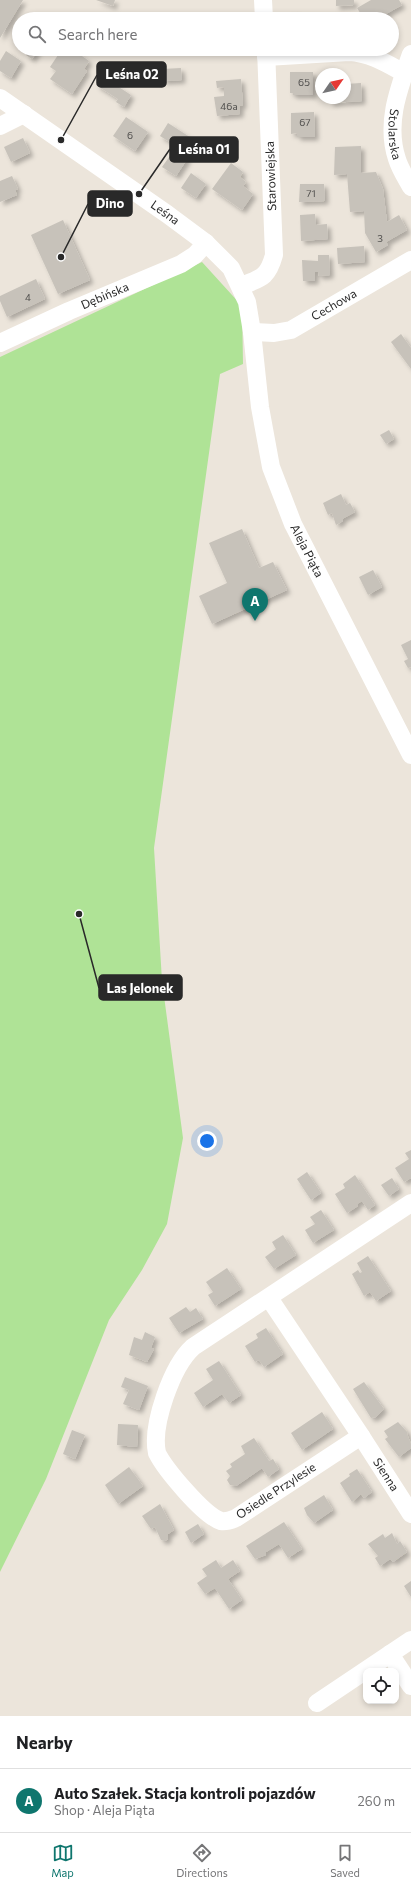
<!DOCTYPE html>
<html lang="en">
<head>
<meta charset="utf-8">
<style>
	:root { --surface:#fff; --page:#f6f6f6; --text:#202124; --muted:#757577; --line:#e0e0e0; --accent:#0f766e }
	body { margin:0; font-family:Commissioner,sans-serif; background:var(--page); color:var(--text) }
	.controls { position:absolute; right:12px; bottom:12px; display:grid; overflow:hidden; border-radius:8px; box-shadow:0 2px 6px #0003 }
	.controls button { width:36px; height:36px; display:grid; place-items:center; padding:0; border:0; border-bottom:1px solid var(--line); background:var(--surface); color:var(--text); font:20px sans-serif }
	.compass { position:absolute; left:315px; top:68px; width:36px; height:36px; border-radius:50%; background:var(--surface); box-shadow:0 2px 6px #0003; rotate:56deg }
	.you { position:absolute; left:207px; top:1141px; width:14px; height:14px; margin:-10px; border:3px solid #fff; border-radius:50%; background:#1a73e8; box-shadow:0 0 0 6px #1a73e833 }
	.badge { display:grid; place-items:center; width:26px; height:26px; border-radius:50%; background:var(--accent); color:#fff; font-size:13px; font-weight:700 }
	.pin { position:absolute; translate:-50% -33px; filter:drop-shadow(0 1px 2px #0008) }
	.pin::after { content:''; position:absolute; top:21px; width:14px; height:12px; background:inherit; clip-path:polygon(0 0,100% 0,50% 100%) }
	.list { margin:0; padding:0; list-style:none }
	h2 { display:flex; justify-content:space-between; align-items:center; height:52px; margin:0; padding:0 16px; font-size:17px }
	h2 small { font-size:13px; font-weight:400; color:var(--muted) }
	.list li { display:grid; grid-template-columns:26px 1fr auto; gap:12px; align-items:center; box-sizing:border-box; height:64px; padding:0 16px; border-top:1px solid var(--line) }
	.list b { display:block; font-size:15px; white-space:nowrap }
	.list p { margin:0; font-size:13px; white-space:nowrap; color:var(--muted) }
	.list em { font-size:13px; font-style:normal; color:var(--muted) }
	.icon { flex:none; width:22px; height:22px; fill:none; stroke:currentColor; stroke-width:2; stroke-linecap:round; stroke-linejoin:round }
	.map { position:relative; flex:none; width:411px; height:1716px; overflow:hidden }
	.search { position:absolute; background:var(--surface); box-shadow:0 2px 6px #0003; left:12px; right:12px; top:12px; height:44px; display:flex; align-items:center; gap:10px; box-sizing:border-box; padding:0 14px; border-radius:22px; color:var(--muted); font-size:15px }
	.sheet { height:116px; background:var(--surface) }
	nav { display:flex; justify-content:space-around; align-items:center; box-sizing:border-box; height:56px; border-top:1px solid var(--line); background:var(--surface); font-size:11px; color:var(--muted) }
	nav a { display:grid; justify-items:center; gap:2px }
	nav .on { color:var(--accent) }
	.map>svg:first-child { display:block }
	.green { fill:#afe396 }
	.building { fill:#c7c2ba; filter:url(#shadow) }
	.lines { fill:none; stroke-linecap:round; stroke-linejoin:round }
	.minor { stroke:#fff; stroke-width:18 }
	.labels { text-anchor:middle; stroke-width:4; stroke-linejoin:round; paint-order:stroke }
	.number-label { font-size:10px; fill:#504f4d }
	.street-label { font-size:12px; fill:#292929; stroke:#fff }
	.leader { fill:none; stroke:#292929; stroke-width:1.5 }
	.callout-dot { fill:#292929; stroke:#fff; stroke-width:1.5 }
	.callout { fill:#292929; stroke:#292929; stroke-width:1.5 }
	.callout-label { font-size:13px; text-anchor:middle; font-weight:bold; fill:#fff }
</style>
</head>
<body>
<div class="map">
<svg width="411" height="1716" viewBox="0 0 411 1716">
	<defs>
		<filter id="shadow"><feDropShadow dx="3.5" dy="3.5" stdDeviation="2" flood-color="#0004"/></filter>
	</defs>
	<rect width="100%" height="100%" fill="#ece5db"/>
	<path class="green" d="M 202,262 L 242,306 L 243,364 L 220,374 L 154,848 L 162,981 L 183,1138 L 167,1224 L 142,1270 L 109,1320 L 46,1479 L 0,1572 L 0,357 Z"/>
	<path class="building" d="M 0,0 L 23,0 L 0,38 Z
		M 96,0 L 115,0 L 113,6 Z
		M 336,0 L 354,0 L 354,5 L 336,6 Z
		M 371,0 L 399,0 L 402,5 L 377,19 L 364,19 L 357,8 Z
		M 297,12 L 297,15 L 307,14 L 308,19 L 288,19 L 287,13 Z
		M 171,14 L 172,19 L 142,19 L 142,15 Z
		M 345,15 L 345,19 L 328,19 L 327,16 Z
		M 30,49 L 39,49 L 32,59 L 26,55 Z
		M 62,49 L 72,49 L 89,61 L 84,69 L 87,71 L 72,94 L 50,79 L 56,71 L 50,67 Z
		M 6,51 L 21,61 L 11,78 L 0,71 L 0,61 Z
		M 181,68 L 182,80 L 163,81 L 162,69 Z
		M 290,72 L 313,72 L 313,95 L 293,95 L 293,93 L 290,93 Z
		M 102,76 L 131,95 L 124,107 L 116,102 L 118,99 L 96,85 Z
		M 241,79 L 243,105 L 240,106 L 240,114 L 217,116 L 214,97 L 224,96 L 224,87 L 217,88 L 216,81 Z
		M 361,83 L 362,101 L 330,103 L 330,98 L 345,98 L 345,84 Z
		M 314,112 L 315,137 L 297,137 L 297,133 L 291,134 L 291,113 Z
		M 126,117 L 148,132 L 135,151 L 113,136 Z
		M 168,123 L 199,143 L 193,151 L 176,140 L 173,144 L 160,136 Z
		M 23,138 L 30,153 L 11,162 L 4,147 Z
		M 361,146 L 361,173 L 376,172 L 383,189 L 387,222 L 399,215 L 407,230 L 386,242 L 388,245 L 376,252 L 365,233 L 364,211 L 350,212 L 347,174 L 334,175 L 335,147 Z
		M 172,153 L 178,157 L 180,153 L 188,158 L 176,176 L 162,167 Z
		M 231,163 L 243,172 L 240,177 L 246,182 L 243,186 L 253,194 L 242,210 L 212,189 Z
		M 191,173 L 206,184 L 196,198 L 181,188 Z
		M 12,176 L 18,189 L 15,190 L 17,195 L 0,202 L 0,181 Z
		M 300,184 L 324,184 L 325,201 L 299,202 Z
		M 315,214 L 316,225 L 327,224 L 328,239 L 301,241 L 300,215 Z
		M 63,220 L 90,280 L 58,294 L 31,235 Z
		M 364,246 L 365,262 L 338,264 L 337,248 Z
		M 318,255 L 329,255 L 330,275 L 319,276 L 318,272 L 315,272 L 315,281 L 303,281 L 302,260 L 318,261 Z
		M 36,279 L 45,299 L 7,317 L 0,301 L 0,296 Z
		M 401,334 L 411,348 L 411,369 L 391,342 Z
		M 389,430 L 394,439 L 386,444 L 380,435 Z
		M 341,494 L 346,505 L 350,503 L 355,512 L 342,519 L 343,521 L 336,525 L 332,513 L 328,515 L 323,503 Z
		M 242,529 L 259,568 L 273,562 L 287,590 L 212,624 L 199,596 L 227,583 L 209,543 Z
		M 373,570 L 382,587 L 368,595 L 359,577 Z
		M 411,640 L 411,667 L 408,668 L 404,661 L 408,659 L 401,645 Z
		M 411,1150 L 411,1178 L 404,1182 L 395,1168 L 409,1159 L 405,1153 Z
		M 307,1172 L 321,1193 L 311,1200 L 297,1179 Z
		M 355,1175 L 375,1205 L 368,1210 L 362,1201 L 357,1204 L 358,1206 L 347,1213 L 335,1194 L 345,1188 L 343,1184 Z
		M 392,1178 L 399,1189 L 389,1196 L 381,1185 Z
		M 321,1210 L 334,1230 L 313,1243 L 305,1230 L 315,1224 L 310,1217 Z
		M 283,1235 L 296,1255 L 274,1269 L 265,1257 L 276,1249 L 272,1242 Z
		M 368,1256 L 391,1291 L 376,1301 L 370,1292 L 364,1296 L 352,1274 L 358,1270 L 360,1273 L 362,1272 L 357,1263 Z
		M 227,1268 L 241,1289 L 215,1306 L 208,1295 L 213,1292 L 206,1282 Z
		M 186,1307 L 190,1312 L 196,1308 L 203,1319 L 179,1333 L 169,1318 Z
		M 266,1328 L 283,1354 L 264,1367 L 259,1360 L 255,1362 L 245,1346 L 258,1338 L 256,1334 Z
		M 145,1332 L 155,1337 L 151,1348 L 154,1349 L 147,1362 L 129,1355 L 134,1337 L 142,1340 Z
		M 219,1361 L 241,1395 L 229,1403 L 222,1394 L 203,1407 L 194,1393 L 213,1380 L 206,1369 Z
		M 125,1377 L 148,1386 L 139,1410 L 123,1404 L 129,1390 L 121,1387 Z
		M 364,1382 L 384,1409 L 376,1417 L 371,1418 L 353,1389 Z
		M 322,1412 L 333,1429 L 302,1450 L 291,1433 Z
		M 398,1422 L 408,1433 L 407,1434 L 411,1444 L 411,1448 L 399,1457 L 385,1439 L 388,1437 L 384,1431 Z
		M 118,1424 L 138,1425 L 137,1447 L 117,1445 Z
		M 72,1430 L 85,1435 L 75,1459 L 63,1454 Z
		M 254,1438 L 269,1461 L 273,1459 L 279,1469 L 268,1477 L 262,1468 L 236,1486 L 230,1485 L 227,1480 L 230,1476 L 226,1471 L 232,1467 L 230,1464 L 245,1454 L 241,1446 Z
		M 129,1467 L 143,1486 L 118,1504 L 105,1485 Z
		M 357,1469 L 372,1492 L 364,1498 L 361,1494 L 352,1502 L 340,1483 L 350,1476 L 349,1474 Z
		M 324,1495 L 333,1510 L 314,1523 L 307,1515 L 304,1508 Z
		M 160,1504 L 174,1530 L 168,1534 L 168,1539 L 165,1541 L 161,1540 L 155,1527 L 151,1529 L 142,1516 Z
		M 284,1522 L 302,1549 L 288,1558 L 279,1544 L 266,1552 L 266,1555 L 255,1559 L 246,1546 Z
		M 198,1524 L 204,1534 L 191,1543 L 185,1532 Z
		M 392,1533 L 397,1544 L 400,1541 L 407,1552 L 393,1562 L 390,1559 L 380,1566 L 375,1558 L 378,1556 L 368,1544 L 383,1534 L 385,1538 Z
		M 216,1560 L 221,1568 L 233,1560 L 240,1571 L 228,1579 L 242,1600 L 229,1609 L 215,1588 L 205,1594 L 197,1583 L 207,1576 L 202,1569 Z
		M 411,1581 L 411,1597 L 404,1586 Z"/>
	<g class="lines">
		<g class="minor">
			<path d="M 263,0 L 264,19"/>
			<path id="s1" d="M 411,54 C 399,88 385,123 397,159 C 400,169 406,178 411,187"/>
			<path d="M 266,57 L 349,52 C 370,53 386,63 404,73"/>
			<path id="s2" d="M 0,98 L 167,214 L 206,243 L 231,268 L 247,302 L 252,332 L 260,407 L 271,467 L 293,524 L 411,755"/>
			<path d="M 0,126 L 24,114"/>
			<path d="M 241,286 C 262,278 268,277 274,255 L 266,49"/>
			<path id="s3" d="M 252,332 L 274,333 L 291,330 L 411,260"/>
			<path id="s4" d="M 0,343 L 69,311 L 181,264 L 195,255 L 206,243"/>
			<path d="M 269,1298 L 361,1436 L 236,1518 C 231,1520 227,1522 221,1521 C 204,1516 165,1469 157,1453 C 151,1425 172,1366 193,1347 L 411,1203"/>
			<path id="s5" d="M 361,1436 L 411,1514"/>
			<path d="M 390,1654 L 411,1686"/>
			<path d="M 317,1703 L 411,1640"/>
		</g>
	</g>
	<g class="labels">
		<g class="number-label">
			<text x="304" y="86">65</text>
			<text x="229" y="110">46a</text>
			<text x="305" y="126">67</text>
			<text x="130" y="139">6</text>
			<text x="311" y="197">71</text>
			<text x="380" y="242">3</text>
			<text x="28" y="301">4</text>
		</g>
		<g class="street-label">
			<text dy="4" stroke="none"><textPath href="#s1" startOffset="83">Stolarska</textPath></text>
			<text transform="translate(271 176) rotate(-92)" y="4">Starowiejska</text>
			<text dy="4" stroke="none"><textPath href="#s2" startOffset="201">Leśna</textPath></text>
			<text dy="4" stroke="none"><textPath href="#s4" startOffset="115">Dębińska</textPath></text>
			<text dy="4" stroke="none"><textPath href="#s3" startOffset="89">Cechowa</textPath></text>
			<text dy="4" stroke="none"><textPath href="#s2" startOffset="583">Aleja Piąta</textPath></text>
			<text dy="4" stroke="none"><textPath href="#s5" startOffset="46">Sienna</textPath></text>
			<text transform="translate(276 1491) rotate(-33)" y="4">Osiedle Przylesie</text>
		</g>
	</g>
	<path class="leader" d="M61 140L97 75M139 194L170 149M61 257L88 204M79 914L99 988"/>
	<g class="callout-dot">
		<circle cx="61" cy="140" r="4"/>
		<circle cx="139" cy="194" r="4"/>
		<circle cx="61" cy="257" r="4"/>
		<circle cx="79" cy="914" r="4"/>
	</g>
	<g class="callout">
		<rect x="97" y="62" width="69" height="25" rx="4"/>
		<rect x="170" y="137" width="68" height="25" rx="4"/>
		<rect x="88" y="191" width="44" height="25" rx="4"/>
		<rect x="99" y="975" width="83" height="25" rx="4"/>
	</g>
	<g class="callout-label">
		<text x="132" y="79">Leśna 02</text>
		<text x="204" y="154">Leśna 01</text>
		<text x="110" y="208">Dino</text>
		<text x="140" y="993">Las Jelonek</text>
	</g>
</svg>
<div class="controls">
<button><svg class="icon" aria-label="locate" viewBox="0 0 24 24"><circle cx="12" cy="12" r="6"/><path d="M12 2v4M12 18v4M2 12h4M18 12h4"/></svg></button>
</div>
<svg class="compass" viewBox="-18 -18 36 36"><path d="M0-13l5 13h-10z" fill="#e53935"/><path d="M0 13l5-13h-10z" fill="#757577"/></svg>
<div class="you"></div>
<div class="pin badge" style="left:255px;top:621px">A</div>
<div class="search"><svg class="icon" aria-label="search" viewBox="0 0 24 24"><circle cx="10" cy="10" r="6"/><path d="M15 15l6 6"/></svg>Search here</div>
</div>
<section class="sheet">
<h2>Nearby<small></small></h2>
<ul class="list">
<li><span class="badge">A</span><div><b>Auto Szałek. Stacja kontroli pojazdów</b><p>Shop · Aleja Piąta</p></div><em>260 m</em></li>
</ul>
</section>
<nav>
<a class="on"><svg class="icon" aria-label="map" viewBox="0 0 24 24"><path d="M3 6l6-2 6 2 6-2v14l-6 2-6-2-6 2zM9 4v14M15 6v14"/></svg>Map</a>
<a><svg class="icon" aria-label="directions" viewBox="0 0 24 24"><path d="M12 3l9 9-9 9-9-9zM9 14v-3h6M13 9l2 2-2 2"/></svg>Directions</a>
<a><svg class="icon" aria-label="saved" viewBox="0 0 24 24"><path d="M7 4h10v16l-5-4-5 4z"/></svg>Saved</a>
</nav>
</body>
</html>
